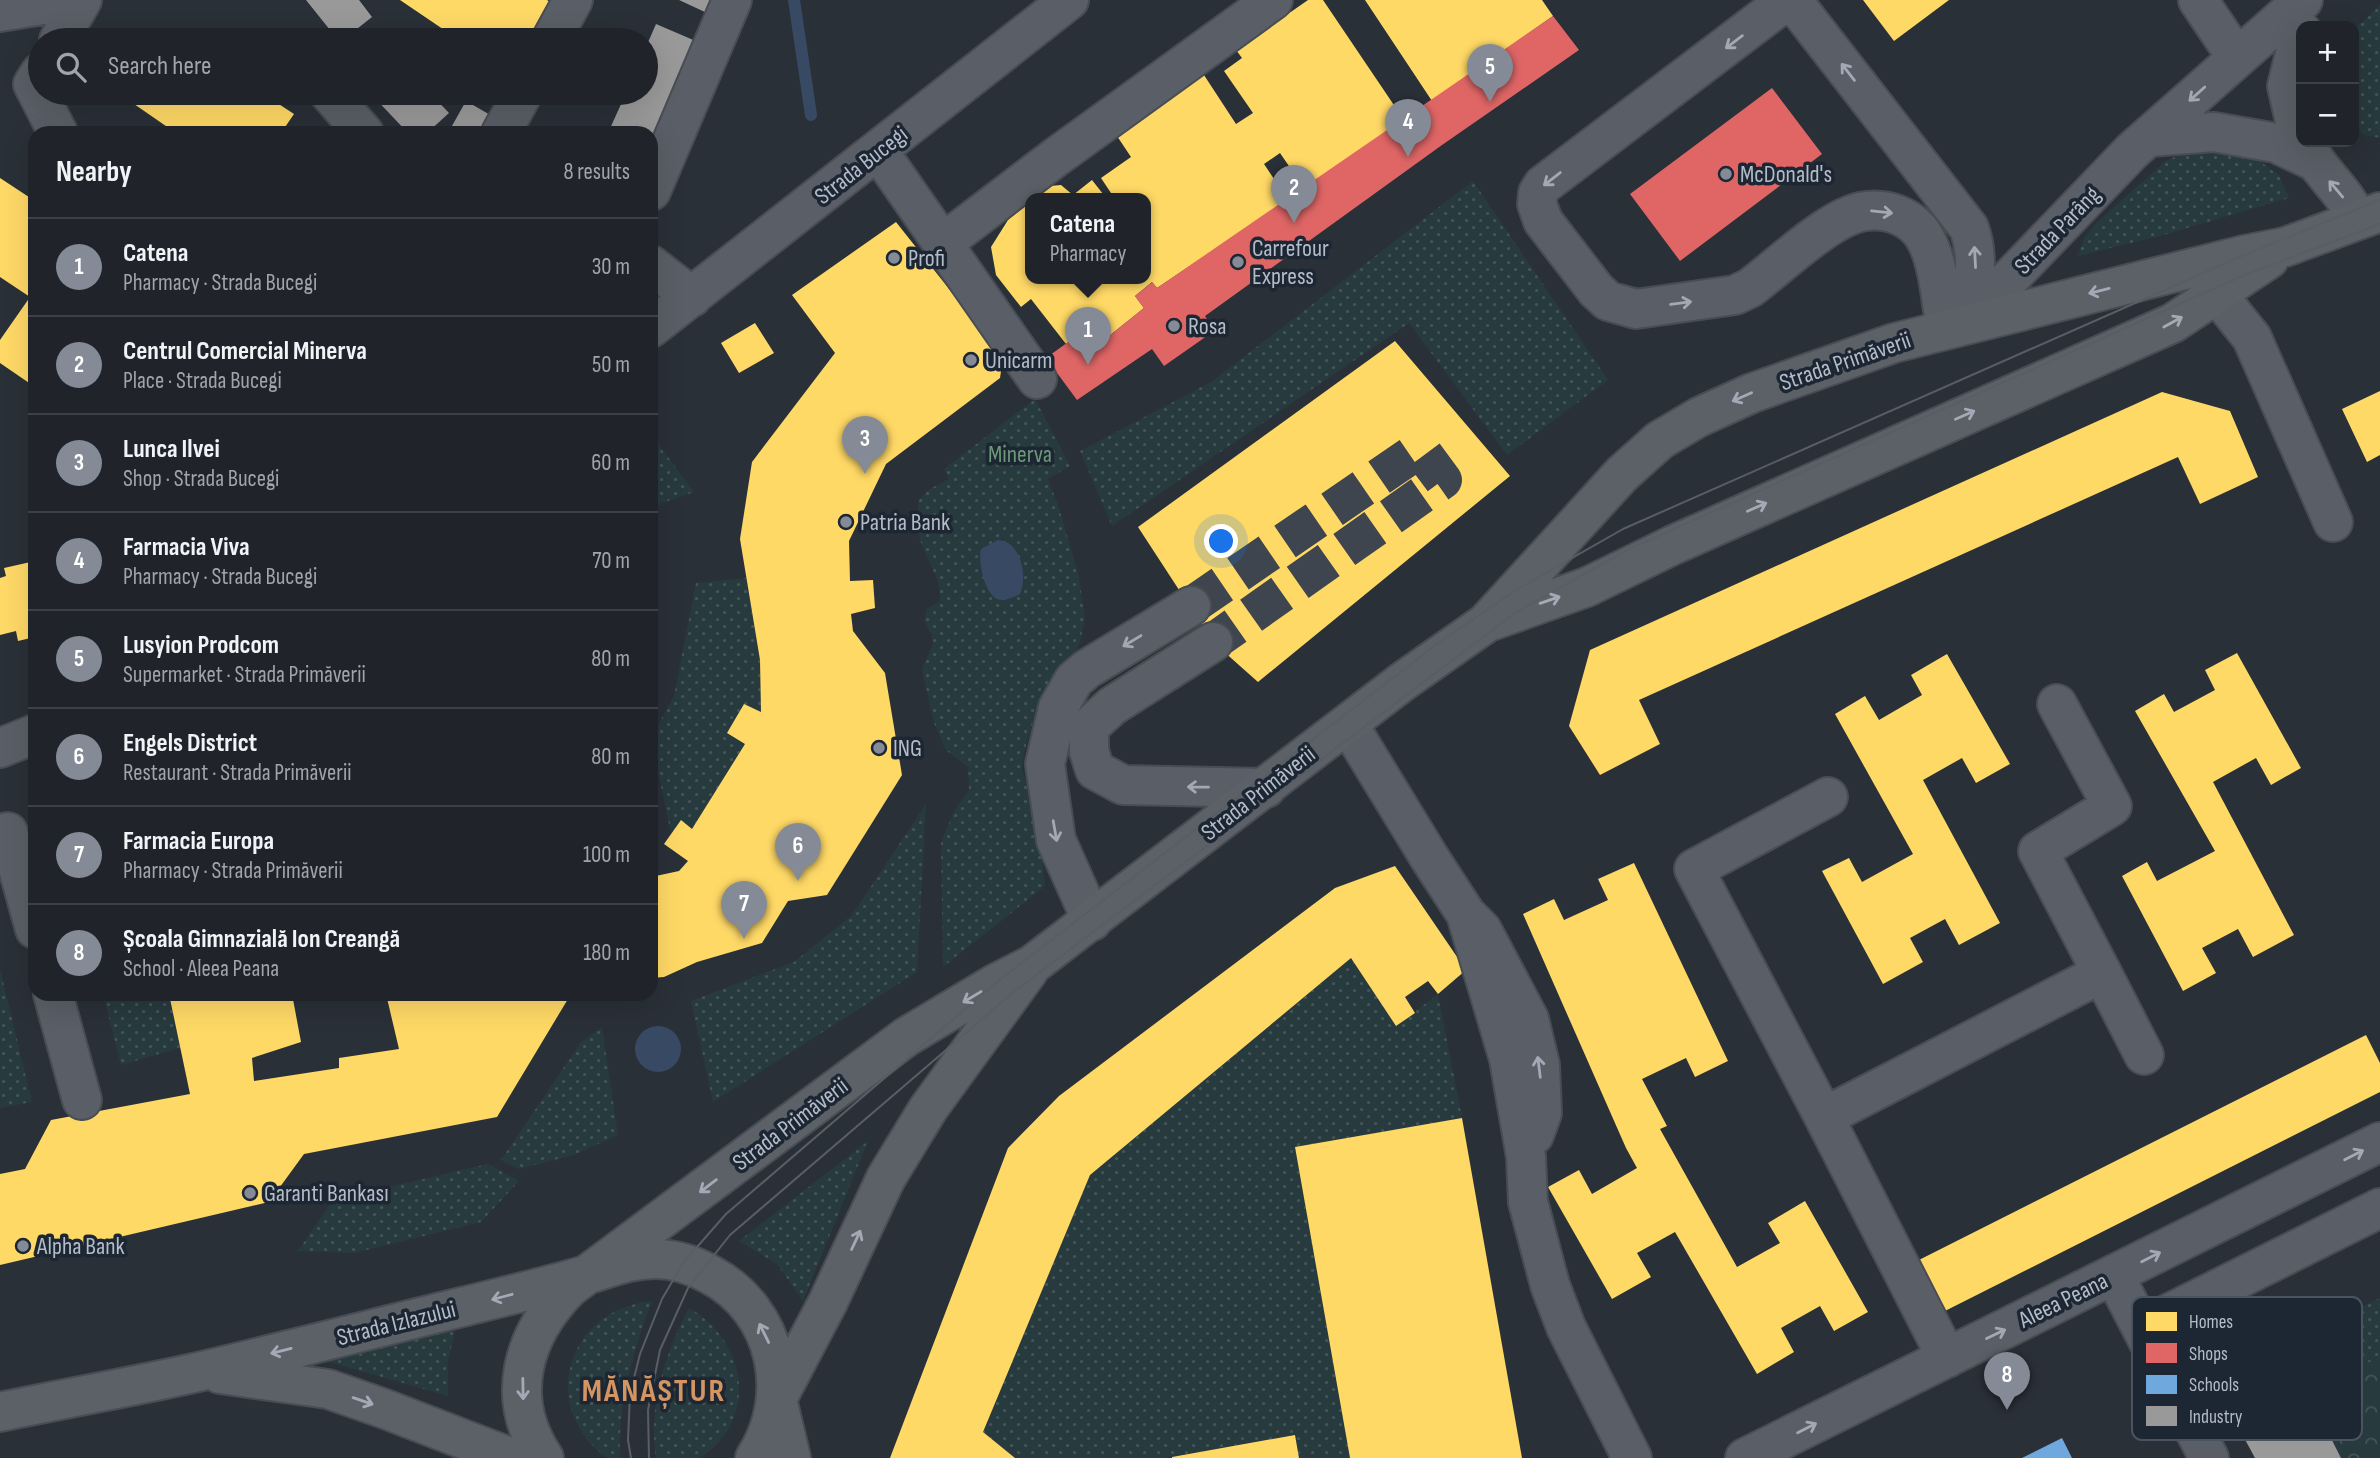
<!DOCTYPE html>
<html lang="en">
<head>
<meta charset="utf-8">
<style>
	:root { --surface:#20242a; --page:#282c32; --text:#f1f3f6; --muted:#a2a4a8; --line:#3d4147; --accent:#848b96 }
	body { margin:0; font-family:"Sofia Sans Condensed",sans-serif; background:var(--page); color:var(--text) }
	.controls { position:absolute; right:21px; top:21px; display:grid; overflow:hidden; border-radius:14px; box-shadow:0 7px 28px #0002 }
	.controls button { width:63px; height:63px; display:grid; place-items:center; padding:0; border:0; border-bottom:2px solid var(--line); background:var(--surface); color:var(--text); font:35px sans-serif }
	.you { position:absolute; left:1222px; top:542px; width:24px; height:24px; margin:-18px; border:5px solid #fff; border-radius:50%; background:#1a73e8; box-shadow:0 0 0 10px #1a73e833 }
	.badge { display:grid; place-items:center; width:46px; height:46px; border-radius:50%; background:var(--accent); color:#fff; font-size:23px; font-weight:700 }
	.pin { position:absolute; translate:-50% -58px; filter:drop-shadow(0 2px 4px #0008) }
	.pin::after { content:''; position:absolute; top:37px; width:24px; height:21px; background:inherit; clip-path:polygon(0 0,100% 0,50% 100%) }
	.popup { position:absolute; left:1025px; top:193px; width:126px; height:91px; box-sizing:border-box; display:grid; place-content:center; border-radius:14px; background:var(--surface); filter:drop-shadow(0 2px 5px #0005); font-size:23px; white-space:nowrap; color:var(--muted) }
	.popup b { font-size:26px; color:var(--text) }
	.popup::after { content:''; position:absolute; left:50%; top:100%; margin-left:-14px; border:14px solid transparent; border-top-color:var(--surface) }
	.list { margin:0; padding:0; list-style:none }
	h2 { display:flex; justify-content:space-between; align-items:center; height:91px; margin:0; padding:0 28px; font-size:30px }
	h2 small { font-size:23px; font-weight:400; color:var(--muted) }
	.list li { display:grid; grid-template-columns:46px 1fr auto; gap:21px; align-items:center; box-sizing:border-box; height:98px; padding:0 28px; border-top:2px solid var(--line) }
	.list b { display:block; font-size:26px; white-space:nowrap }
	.list p { margin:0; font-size:23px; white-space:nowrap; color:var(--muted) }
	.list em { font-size:23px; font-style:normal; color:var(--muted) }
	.icon { flex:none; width:38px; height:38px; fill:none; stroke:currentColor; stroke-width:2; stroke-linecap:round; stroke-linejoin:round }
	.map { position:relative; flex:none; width:2380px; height:1458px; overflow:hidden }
	.search { position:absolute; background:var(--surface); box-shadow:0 7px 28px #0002; left:28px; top:28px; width:630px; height:77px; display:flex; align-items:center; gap:18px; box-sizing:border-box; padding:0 24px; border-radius:38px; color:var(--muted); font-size:26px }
	.panel { position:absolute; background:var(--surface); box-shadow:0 7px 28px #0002; left:28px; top:126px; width:630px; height:875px; border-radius:21px }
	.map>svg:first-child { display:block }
	.grass { fill:url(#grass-dots) }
	.forest { fill:url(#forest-crowns) }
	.water { fill:#384963 }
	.homes { fill:#ffd966 }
	.shops { fill:#e06666 }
	.schools { fill:#6fa8dc }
	.industry { fill:#999 }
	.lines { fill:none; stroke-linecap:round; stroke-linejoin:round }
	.stream { stroke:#384963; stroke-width:12 }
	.minor-tunnel { stroke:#3f454e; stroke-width:38; stroke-dasharray:38 19; stroke-linecap:butt }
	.minor-casing { stroke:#484c53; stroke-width:42 }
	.major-casing { stroke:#484c55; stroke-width:42 }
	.minor { stroke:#5a5e66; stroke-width:38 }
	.major { stroke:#5c6168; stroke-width:38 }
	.tram { stroke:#595d64; stroke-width:2 }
	.oneway { stroke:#a2a9b5 }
	.oneway2 { stroke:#a2aab6 }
	.poi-dot { fill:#848b96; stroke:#1d2633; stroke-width:2.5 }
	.labels { text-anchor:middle; stroke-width:7; stroke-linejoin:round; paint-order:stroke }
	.street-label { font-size:24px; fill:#b4bcc9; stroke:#1d2633 }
	.poi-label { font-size:24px; fill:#b4bcc9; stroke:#1d2633; text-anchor:start }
	.park-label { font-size:24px; fill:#6b9a76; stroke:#1d2633 }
	.district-label { font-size:32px; font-weight:bold; letter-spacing:2px; fill:#d59563; stroke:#1d2633 }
	.key { fill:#1d2633; stroke:#4a5360; stroke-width:2 }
	.key-label { font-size:19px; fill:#b4bcc9 }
</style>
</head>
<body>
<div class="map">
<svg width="2380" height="1458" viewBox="0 0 2380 1458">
	<defs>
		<pattern id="grass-dots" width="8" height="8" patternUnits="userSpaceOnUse" patternTransform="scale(1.75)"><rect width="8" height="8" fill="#273a3e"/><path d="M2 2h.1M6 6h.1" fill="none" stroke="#445559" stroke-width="1.8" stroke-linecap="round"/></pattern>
		<pattern id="forest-crowns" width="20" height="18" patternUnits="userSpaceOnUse" patternTransform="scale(1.75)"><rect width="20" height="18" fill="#273a3e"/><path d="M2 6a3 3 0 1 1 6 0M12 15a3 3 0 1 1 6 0" fill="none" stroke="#445559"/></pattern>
	</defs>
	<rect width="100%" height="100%" fill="#2a3038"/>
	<path class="grass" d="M 2380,5 L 2380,138 L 2364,135 L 2354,124 L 2354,30 Z
		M 2198,148 L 2254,157 L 2279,175 L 2289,198 L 2160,236 L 2077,256 L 2085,237 L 2095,224 L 2167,160 Z
		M 1473,181 L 1608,380 L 1507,455 L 1409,323 L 1112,526 L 1080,451 L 1211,382 Z
		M 1035,399 L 1070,466 L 1048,479 L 1059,508 L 1079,577 L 1085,620 L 1079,645 L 1034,719 L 1024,752 L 1022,769 L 1038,818 L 1045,886 L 943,967 L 941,843 L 954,811 L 969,790 L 968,767 L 946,750 L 934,723 L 922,669 L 933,644 L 931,634 L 924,620 L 927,609 L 940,601 C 942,579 926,560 920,539 C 917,527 918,513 919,500 L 928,490 L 949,479 L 944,469 Z
		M 651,434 L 694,492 L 651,507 Z
		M 746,578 L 760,660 L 761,712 L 743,705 L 727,733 L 745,744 L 692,829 L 681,820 L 671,834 L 651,738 L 674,696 L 696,583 Z
		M 926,804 L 917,972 L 713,1102 L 691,1001 L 794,962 L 852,915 Z
		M 1351,958 L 1396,1026 L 1438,994 L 1462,1118 L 1295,1148 L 1350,1458 L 1299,1458 L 1295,1435 L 1164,1458 L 1015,1458 L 983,1432 L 1090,1175 Z
		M 0,969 L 32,1102 L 0,1108 Z
		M 103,994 L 169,994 L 180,1048 L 121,1065 Z
		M 602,1027 L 618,1135 L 574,1155 L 519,1169 L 501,1160 L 581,1042 Z
		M 868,1141 L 803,1301 L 777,1264 L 739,1241 Z
		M 488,1164 L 519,1181 L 481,1222 L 354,1253 L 298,1251 L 333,1200 Z
		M 2380,1298 L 2380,1357 L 2308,1393 L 2283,1344 Z
		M 652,1301 C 633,1352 618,1403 620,1458 L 607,1458 C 537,1407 567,1309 652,1301 Z
		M 689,1308 C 747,1341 760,1419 700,1458 L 656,1458 C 648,1407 665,1353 689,1308 Z
		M 458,1319 L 448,1360 L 448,1396 L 298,1353 Z"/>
	<path class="forest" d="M 2380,1357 L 2380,1458 L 2341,1458 L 2308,1393 Z"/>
	<path class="water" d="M 998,540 C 1021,541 1028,576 1020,594 C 1014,597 1004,602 997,599 C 984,593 978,561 981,549 Z
		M635 1049a23 23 0 1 1 46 0a23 23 0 1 1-46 0Z"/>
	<path class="homes" d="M 400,0 L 547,0 L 561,9 L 540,40 L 459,40 Z
		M 1308,0 L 1323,0 L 1404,120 L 1304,188 L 1280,153 L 1264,164 L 1288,200 L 1157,288 L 1152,282 L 1135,296 L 1144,308 L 1094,348 L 1082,332 L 1066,344 L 1031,299 L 1021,307 L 996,275 L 991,247 L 1008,220 L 1030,202 L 1030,279 L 1146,279 L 1146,199 L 1115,199 L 1101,178 L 1131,157 L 1113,130 L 1202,72 L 1236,124 L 1253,113 L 1224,71 L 1242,58 L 1236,50 Z
		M 1365,0 L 1542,0 L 1553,16 L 1432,101 Z
		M 1863,0 L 1949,0 L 1894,41 Z
		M 142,93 L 262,93 L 294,114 L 281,133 L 176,133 L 134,104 Z
		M 0,178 L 35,201 L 35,387 L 0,363 L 0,340 L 30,297 L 0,277 Z
		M 1092,180 L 1107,199 L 1034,199 L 1050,186 L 1061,185 L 1073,195 Z
		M 896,222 L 1003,357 L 1000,378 L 886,464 L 849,541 L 850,581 L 873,580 L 875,608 L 851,614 L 853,631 L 885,673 L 902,775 L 827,895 L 788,901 L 762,943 L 697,962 L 664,977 L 651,978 L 651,877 L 679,871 L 688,861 L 664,844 L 681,820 L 692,829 L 745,744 L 727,733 L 744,704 L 761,712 L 760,660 L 740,539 L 752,462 L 835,353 L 792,295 Z
		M 755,323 L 774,353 L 739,373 L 721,343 Z
		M 1395,341 L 1510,476 L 1258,682 L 1213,642 L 1138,527 Z
		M 2380,391 L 2380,455 L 2367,462 L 2342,409 Z
		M 2162,392 L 2230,411 L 2258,477 L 2200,504 L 2178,457 L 1639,700 L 1660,744 L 1600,775 L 1569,726 L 1590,650 Z
		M 35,561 L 35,637 L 18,641 L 16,631 L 0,635 L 0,578 L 6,576 L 4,568 Z
		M 2237,653 L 2301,768 L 2271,785 L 2256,758 L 2213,782 L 2294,935 L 2253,957 L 2238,929 L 2202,948 L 2216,973 L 2183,991 L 2122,876 L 2147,862 L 2157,881 L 2215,851 L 2135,711 L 2164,694 L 2174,712 L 2215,690 L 2205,670 Z
		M 1947,654 L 2010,764 L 1976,783 L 1962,758 L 1923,780 L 2000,923 L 1959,945 L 1945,919 L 1910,938 L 1923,962 L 1883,984 L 1822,871 L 1849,858 L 1862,882 L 1913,854 L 1835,714 L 1865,696 L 1879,720 L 1922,695 L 1911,675 Z
		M 1634,863 L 1728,1061 L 1695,1077 L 1686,1058 L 1642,1079 L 1667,1126 L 1660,1129 L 1737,1267 L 1780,1243 L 1768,1223 L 1805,1201 L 1868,1312 L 1834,1331 L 1820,1306 L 1781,1328 L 1794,1352 L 1757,1374 L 1675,1232 L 1637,1253 L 1651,1277 L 1612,1299 L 1548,1187 L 1579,1170 L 1592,1194 L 1637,1168 L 1626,1148 L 1523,914 L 1554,899 L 1564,920 L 1608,900 L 1598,879 Z
		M 1395,866 L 1466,970 L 1438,994 L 1428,981 L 1405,997 L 1415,1013 L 1396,1026 L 1351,958 L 1090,1175 L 983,1432 L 1015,1458 L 890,1458 L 1008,1148 L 1059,1096 L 1335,888 Z
		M 169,994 L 292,994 L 301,1042 L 252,1058 L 254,1081 L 339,1068 L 339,1058 L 399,1049 L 386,994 L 571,994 L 497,1117 L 304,1154 L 269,1202 L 0,1265 L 0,1174 L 25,1169 L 51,1120 L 190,1094 Z
		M 2366,1035 L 2380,1063 L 2380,1092 L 1937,1315 L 1911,1264 Z
		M 1462,1118 L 1522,1458 L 1350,1458 L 1295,1147 Z
		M 1295,1435 L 1299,1458 L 1172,1458 L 1172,1457 Z"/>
	<path class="shops" d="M 1553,16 L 1579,50 L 1442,145 L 1205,316 L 1214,331 L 1164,366 L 1152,349 L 1077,400 L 1046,358 L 1082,332 L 1094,348 L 1144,308 L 1135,296 L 1152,282 L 1157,288 Z
		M 1772,88 L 1822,154 L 1680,261 L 1630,194 Z"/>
	<path class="schools" d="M 2062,1438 L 2072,1458 L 2022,1458 Z"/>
	<path class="industry" d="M 306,0 L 359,0 L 372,17 L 343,40 L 338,40 Z
		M 679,0 L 714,0 L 707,13 Z
		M 656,24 L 698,42 L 651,148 L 651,133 L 608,133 L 626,93 L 646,93 L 646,47 Z
		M 370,93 L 430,93 L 449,113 L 427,133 L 408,133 Z
		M 466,101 L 499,120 L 492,133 L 448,133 Z
		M 2265,1311 L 2308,1393 L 2341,1458 L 2255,1458 L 2195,1347 Z"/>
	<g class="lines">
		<path class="stream" d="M 794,0 L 811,115"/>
		<path class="minor-tunnel" d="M 1191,606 L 1420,449 L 1443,480 L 1213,642"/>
		<g class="minor-casing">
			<path id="minor" d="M 1787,0 L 1543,185 L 1538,193 L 1537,204 L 1543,221 L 1596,290 L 1608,301 L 1636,309 L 1735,295 L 1750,288 C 1778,267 1820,227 1851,215 C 1865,209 1884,209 1898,215 C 1910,220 1920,228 1926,240 C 1939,264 1941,302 1946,329
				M 1792,0 L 1969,228 C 1981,261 1972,290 1966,324
				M 2198,0 L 2237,58
				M 0,12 L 73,0
				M 2301,30 L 2287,86 L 2295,121 L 2301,135
				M 59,40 L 82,0
				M 551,40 L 573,0
				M 40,73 L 33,84 L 58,133
				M 329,93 L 364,133
				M 501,133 L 523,93
				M 2149,137 L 2214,132 L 2276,143 L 2312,160
				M 2304,142 C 2318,172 2346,191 2357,220
				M 879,152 L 1037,379
				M 651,191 L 732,0
				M 943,243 L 1056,157 L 1273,0
				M 651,265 L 692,297
				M 2217,294 L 2252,338 L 2333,522
				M 1966,324 L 2132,151 L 2303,0
				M 651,328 L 1069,0
				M 1213,642 L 1112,706 L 1089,727 L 1089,751 L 1095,770 L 1123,785 L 1266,788
				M 2057,704 L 2112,806 L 2038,851 L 2102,973
				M 1348,724 L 1429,857 L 1466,914 L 1482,930 L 1529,1019 L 1540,1065 L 1542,1113 L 1534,1135
				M 0,748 L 35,734
				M 1828,797 L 1694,869 L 1824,1117 L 1947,1358
				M 8,832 L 35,929
				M 1466,914 L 1509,1059 L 1526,1157 L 1528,1202 L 1550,1285 L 1566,1327 L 1632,1458
				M 1092,921 L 1056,840 L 1045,764 L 1058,708 L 1074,680 L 1087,669 L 1191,606
				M 53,994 L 82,1100
				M 1824,1117 L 2102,973 L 2144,1055
				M 2114,1275 L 2209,1458
				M 2142,1327 L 2380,1208
				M 1745,1458 L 2380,1142"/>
		</g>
		<g class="major-casing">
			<path id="major" d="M 1491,621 L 1587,587 L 1673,545 L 2173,323 L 2269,259
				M 220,1374 L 328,1389 L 385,1409 L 512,1458
				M 0,1412 C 66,1398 132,1387 198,1372 C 287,1351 376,1328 466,1306 C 507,1296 549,1286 589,1274 C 612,1267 631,1259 656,1259 C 675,1259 695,1266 711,1275 C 778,1311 795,1396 755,1458
				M 544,1458 C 504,1398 522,1336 569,1288 L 906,1037 L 993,985 L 1032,965 L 1402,682 L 1486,623 L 1622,474 L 1660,440 L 1699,417 L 1752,393 L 1894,343 L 2244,255 L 2285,247 L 2380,212
				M 791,1458 L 777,1399 L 828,1302 L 886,1178 L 928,1109 L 1029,970"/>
		</g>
		<use href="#minor" class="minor"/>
		<use href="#major" class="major"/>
		<path class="tram" d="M 631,1458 L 628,1440 L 630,1394 L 640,1354 L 662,1299 L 683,1263 L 726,1214 L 993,985 L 1441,641 L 1516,590 L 1623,529 L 2244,255 L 2380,200
			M 649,1458 L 648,1410 L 660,1350 L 688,1288 L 730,1235 L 1015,991 L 1515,613 L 1631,548 L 2247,274 L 2380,224"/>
	</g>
	<defs><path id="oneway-shaft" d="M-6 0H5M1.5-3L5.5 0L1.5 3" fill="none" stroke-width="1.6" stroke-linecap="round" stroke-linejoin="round" transform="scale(1.75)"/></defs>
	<g class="oneway">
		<use href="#oneway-shaft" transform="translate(1734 42) rotate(143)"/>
		<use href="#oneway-shaft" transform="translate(1848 72) rotate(-128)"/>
		<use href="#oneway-shaft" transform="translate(2197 94) rotate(138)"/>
		<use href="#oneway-shaft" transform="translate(1552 179) rotate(142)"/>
		<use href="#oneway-shaft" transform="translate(2336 189) rotate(-130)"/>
		<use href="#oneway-shaft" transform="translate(1882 212) rotate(6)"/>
		<use href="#oneway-shaft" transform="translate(1975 257) rotate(-93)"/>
		<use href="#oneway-shaft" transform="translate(1681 303) rotate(-8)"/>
		<use href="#oneway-shaft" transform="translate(1132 641) rotate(149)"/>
		<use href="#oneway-shaft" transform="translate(1198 787) rotate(-179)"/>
		<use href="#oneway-shaft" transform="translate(1055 831) rotate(80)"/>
		<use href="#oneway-shaft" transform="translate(1539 1067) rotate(-97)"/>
		<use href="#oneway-shaft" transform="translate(2354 1155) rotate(-27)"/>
		<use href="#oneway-shaft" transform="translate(2151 1257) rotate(-27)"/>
		<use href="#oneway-shaft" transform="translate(1996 1334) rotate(-26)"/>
		<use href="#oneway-shaft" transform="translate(1807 1428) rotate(-27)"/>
	</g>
	<g class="oneway2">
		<use href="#oneway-shaft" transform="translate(2099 291) rotate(166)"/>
		<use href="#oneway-shaft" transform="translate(2173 322) rotate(-29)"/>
		<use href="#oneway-shaft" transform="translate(1742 397) rotate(156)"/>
		<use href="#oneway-shaft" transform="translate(1965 415) rotate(-24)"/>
		<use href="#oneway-shaft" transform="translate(1757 507) rotate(-24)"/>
		<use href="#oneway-shaft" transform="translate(1550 600) rotate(-19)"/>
		<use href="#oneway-shaft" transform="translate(972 997) rotate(149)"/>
		<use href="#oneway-shaft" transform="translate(708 1186) rotate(143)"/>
		<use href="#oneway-shaft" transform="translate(856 1240) rotate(-65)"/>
		<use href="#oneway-shaft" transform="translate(502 1297) rotate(165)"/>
		<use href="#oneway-shaft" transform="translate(764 1333) rotate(-116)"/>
		<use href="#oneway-shaft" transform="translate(281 1351) rotate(166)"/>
		<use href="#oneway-shaft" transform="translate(523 1389) rotate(89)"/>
		<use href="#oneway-shaft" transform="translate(363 1401) rotate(19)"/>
	</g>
	<g class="poi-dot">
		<circle cx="1726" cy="174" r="7"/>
		<circle cx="894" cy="258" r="7"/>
		<circle cx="1238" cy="262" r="7"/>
		<circle cx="1174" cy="326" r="7"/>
		<circle cx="971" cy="360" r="7"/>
		<circle cx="846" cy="522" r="7"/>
		<circle cx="879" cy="748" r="7"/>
		<circle cx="250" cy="1193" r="7"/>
		<circle cx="23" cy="1246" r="7"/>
	</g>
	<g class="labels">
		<g class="street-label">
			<text transform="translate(861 165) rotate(-38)" y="8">Strada Bucegi</text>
			<text transform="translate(2057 230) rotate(-46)" y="8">Strada Parâng</text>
			<text transform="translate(1845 361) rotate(-19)" y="8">Strada Primăverii</text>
			<text transform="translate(1258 793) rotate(-38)" y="8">Strada Primăverii</text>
			<text transform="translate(790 1124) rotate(-37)" y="8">Strada Primăverii</text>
			<text transform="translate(2063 1300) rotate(-26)" y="8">Aleea Peana</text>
			<text transform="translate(396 1323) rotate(-14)" y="8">Strada Izlazului</text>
		</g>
		<g class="poi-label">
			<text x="1740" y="182">McDonald's</text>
			<text x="1252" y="256">Carrefour<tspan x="1252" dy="28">Express</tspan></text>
			<text x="908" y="266">Profi</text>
			<text x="1188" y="334">Rosa</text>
			<text x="985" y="368">Unicarm</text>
			<text x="860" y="530">Patria Bank</text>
			<text x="893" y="756">ING</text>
			<text x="264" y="1201">Garanti Bankası</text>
			<text x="37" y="1254">Alpha Bank</text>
		</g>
		<g class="park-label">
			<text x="1020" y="462">Minerva</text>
		</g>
		<g class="district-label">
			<text x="654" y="1401">MĂNĂȘTUR</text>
		</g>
	</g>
	<rect x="2132" y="1297" width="230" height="143" rx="10" class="key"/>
	<rect x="2146" y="1312" width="31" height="19" fill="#ffd966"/>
	<rect x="2146" y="1343" width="31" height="20" fill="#e06666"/>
	<rect x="2146" y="1375" width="31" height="19" fill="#6fa8dc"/>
	<rect x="2146" y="1406" width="31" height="20" fill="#999"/>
	<g class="key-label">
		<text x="2189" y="1328">Homes</text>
		<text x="2189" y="1360">Shops</text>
		<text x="2189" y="1391">Schools</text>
		<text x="2189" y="1423">Industry</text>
	</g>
</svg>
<div class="controls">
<button>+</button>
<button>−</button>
</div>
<div class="you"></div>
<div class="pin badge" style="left:1088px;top:365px">1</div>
<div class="popup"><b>Catena</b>Pharmacy</div>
<div class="pin badge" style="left:1294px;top:223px">2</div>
<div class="pin badge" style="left:865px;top:474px">3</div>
<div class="pin badge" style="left:1408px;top:157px">4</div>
<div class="pin badge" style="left:1490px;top:102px">5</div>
<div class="pin badge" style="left:798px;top:881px">6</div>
<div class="pin badge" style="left:744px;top:939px">7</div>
<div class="pin badge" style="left:2007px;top:1410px">8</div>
<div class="search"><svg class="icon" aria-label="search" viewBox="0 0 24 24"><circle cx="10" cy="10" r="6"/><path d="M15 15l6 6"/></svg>Search here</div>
<section class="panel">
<h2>Nearby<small>8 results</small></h2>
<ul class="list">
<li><span class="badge">1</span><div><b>Catena</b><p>Pharmacy · Strada Bucegi</p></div><em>30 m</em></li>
<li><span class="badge">2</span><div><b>Centrul Comercial Minerva</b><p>Place · Strada Bucegi</p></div><em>50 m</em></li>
<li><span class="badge">3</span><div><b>Lunca Ilvei</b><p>Shop · Strada Bucegi</p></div><em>60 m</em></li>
<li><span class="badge">4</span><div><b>Farmacia Viva</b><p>Pharmacy · Strada Bucegi</p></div><em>70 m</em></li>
<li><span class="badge">5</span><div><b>Lusyion Prodcom</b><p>Supermarket · Strada Primăverii</p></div><em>80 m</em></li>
<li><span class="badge">6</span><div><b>Engels District</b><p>Restaurant · Strada Primăverii</p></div><em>80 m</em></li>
<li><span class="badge">7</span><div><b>Farmacia Europa</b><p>Pharmacy · Strada Primăverii</p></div><em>100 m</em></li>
<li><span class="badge">8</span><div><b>Școala Gimnazială Ion Creangă</b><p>School · Aleea Peana</p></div><em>180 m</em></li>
</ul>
</section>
</div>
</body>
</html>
